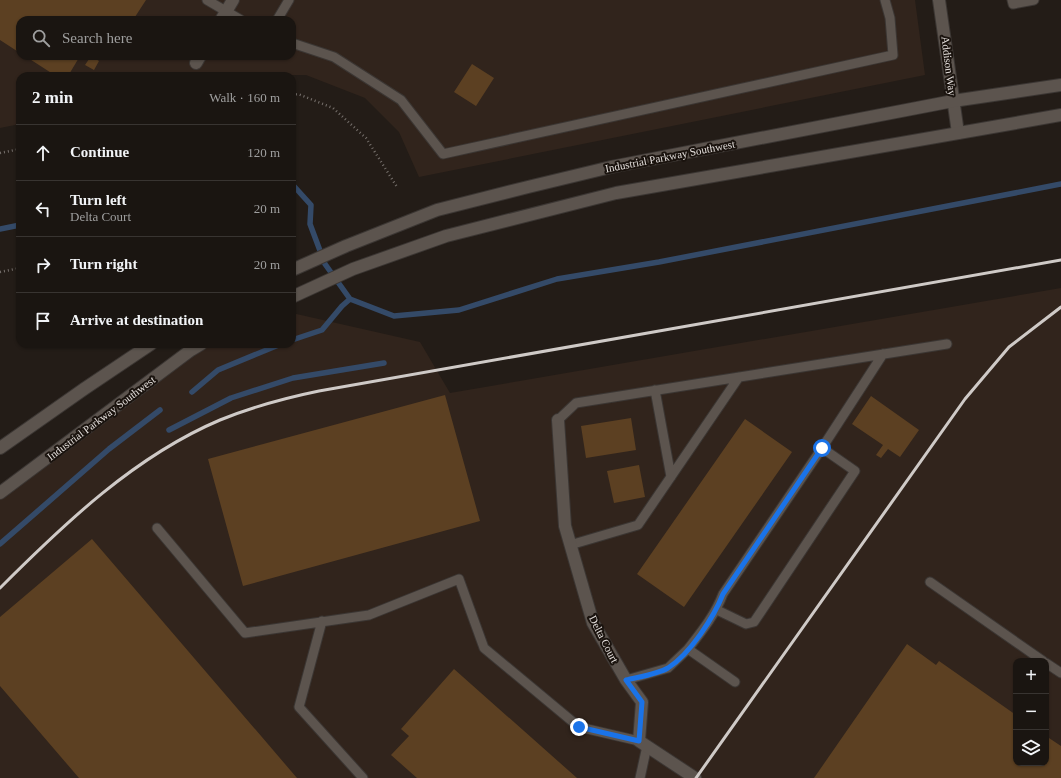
<!DOCTYPE html>
<html lang="en">
<head>
<meta charset="utf-8">
<style>
	:root { --surface:#1a1511; --page:#27221f; --text:#f1f3f6; --muted:#9f9f9f; --line:#383431 }
	body { margin:0; font-family:"Times New Roman",serif; background:var(--page); color:var(--text) }
	.controls { position:absolute; right:12px; bottom:12px; display:grid; overflow:hidden; border-radius:8px; box-shadow:0 1px 3px #0004 }
	.controls button { width:36px; height:36px; display:grid; place-items:center; padding:0; border:0; border-bottom:1px solid var(--line); background:var(--surface); color:var(--text); font:20px sans-serif }
	.stop { position:absolute; width:12px; height:12px; margin:-9px; border:3px solid #1a73e8; border-radius:50%; background:#fff }
	.stop.end { background:#1a73e8; border-color:#fff; box-shadow:0 1px 4px #0008 }
	.list { margin:0; padding:0; list-style:none }
	h2 { display:flex; justify-content:space-between; align-items:center; height:52px; margin:0; padding:0 16px; font-size:17px }
	h2 small { font-size:13px; font-weight:400; color:var(--muted) }
	.list li { display:grid; grid-template-columns:26px 1fr auto; gap:12px; align-items:center; box-sizing:border-box; height:56px; padding:0 16px; border-top:1px solid var(--line) }
	.list b { display:block; font-size:15px; white-space:nowrap }
	.list p { margin:0; font-size:13px; white-space:nowrap; color:var(--muted) }
	.list em { font-size:13px; font-style:normal; color:var(--muted) }
	.icon { flex:none; width:22px; height:22px; fill:none; stroke:currentColor; stroke-width:2; stroke-linecap:round; stroke-linejoin:round }
	.map { position:relative; flex:none; width:1061px; height:778px; overflow:hidden }
	.search { position:absolute; background:var(--surface); box-shadow:0 1px 3px #0004; left:16px; top:16px; width:280px; height:44px; display:flex; align-items:center; gap:10px; box-sizing:border-box; padding:0 14px; border-radius:12px; color:var(--muted); font-size:15px }
	.panel { position:absolute; background:var(--surface); box-shadow:0 1px 3px #0004; left:16px; top:72px; width:280px; height:276px; border-radius:12px }
	.map>svg:first-child { display:block }
	.built { fill:#31241c; fill-rule:evenodd }
	.lines { fill:none; stroke-linecap:round; stroke-linejoin:round }
	.stream { stroke:#344a68; stroke-width:5.5 }
	.building { fill:#5c4022 }
	.lane-casing { stroke:#3b3633; stroke-width:11 }
	.street-casing { stroke:#3b3633; stroke-width:14 }
	.secondary-casing { stroke:#3b3633; stroke-width:14 }
	.path { stroke:#77716d; stroke-width:2.5; stroke-dasharray:1 3; stroke-linecap:butt }
	.lane { stroke:#5c544e; stroke-width:9 }
	.street { stroke:#5c544e; stroke-width:12 }
	.secondary { stroke:#5c544e; stroke-width:12 }
	.rail { stroke:#cfcac7; stroke-width:3 }
	.route { stroke:#1a73e8; stroke-width:5 }
	.labels { text-anchor:middle; stroke-width:4; stroke-linejoin:round; paint-order:stroke }
	.street-label { font-size:11px; fill:#e3dedb; stroke:#1a130e }
</style>
</head>
<body>
<div class="map">
<svg width="1061" height="778" viewBox="0 0 1061 778">
	<rect width="100%" height="100%" fill="#231c17"/>
	<path class="built" d="M 0,0 L 915,0 L 925,75 L 419,177 L 399,132 L 365,98 L 306,75 L 20,76 L 20,124 L 0,128 ZM 20,20 L 292,20 L 292,56 L 20,56 Z
		M 1061,288 L 1061,778 L 0,778 L 0,493 L 201,344 L 292,344 L 292,313 L 420,342 L 450,393 ZM 1016,661 L 1046,661 L 1046,763 L 1016,763 Z"/>
	<g class="lines">
		<path class="stream" d="M 292,184 L 311,205 L 310,224 L 325,264 L 350,299 L 394,316 L 459,310 L 557,279 L 659,262 L 1061,184
			M 0,229 L 20,225
			M 292,340 L 322,330 L 342,306 L 350,299
			M 192,392 L 218,370 L 281,344
			M 169,430 L 231,398 L 293,378 L 384,363
			M 0,544 L 109,449 L 160,410"/>
	</g>
	<path class="building" d="M 0,0 L 146,0 L 133,20 L 118,20 L 115,18 L 114,20 L 20,20 L 20,53 L 0,40 Z
		M 25,56 L 80,56 L 68,76 L 56,76 Z
		M 91,56 L 99,61 L 94,70 L 85,65 Z
		M 472,64 L 494,78 L 476,106 L 454,92 Z
		M 445,395 L 480,521 L 243,586 L 208,459 Z
		M 871,396 L 919,430 L 900,457 L 888,449 L 881,458 L 876,455 L 883,445 L 852,424 Z
		M 631,418 L 636,450 L 586,458 L 581,426 Z
		M 745,419 L 792,452 L 684,607 L 637,574 Z
		M 639,465 L 645,497 L 614,503 L 607,471 Z
		M 92,539 L 297,778 L 79,778 L 0,686 L 0,617 Z
		M 907,644 L 936,665 L 939,661 L 1016,715 L 1016,763 L 1046,763 L 1046,736 L 1061,746 L 1061,778 L 814,778 Z
		M 454,669 L 577,778 L 417,778 L 391,755 L 409,736 L 401,729 Z"/>
	<g class="lines">
		<g class="lane-casing">
			<path id="lane" d="M 207,0 L 241,20
				M 1012,0 L 1013,4 L 1034,0
				M 277,20 L 289,0
				M 292,43 L 334,57 L 401,100 L 443,154 L 893,55 L 890,18 L 885,0
				M 655,390 L 671,477
				M 558,420 L 576,403 L 947,344
				M 822,448 L 883,354
				M 157,528 L 245,633 L 369,615 L 459,579 L 484,648 L 579,727 L 639,741
				M 570,545 L 638,525 L 739,377
				M 930,582 L 1043,661
				M 322,621 L 299,707 L 363,778
				M 688,649 C 702,631 715,615 723,594 L 822,448 L 855,471 L 754,622 L 746,624 L 717,610
				M 1046,663 L 1061,673
				M 626,680 L 668,668 L 688,649 L 735,682
				M 640,778 L 647,746"/>
		</g>
		<g class="street-casing">
			<path id="street" d="M 939,0 L 958,133
				M 221,20 L 233,0
				M 196,63 L 200,56
				M 558,420 L 565,526 L 593,623 L 626,680 L 642,702 L 639,741 L 695,778"/>
		</g>
		<g class="secondary-casing">
			<path id="secondary" d="M 292,270 L 346,246 L 437,210 L 528,187 L 611,167 L 953,101 L 1061,85
				M 292,297 L 353,269 L 446,236 L 616,193 L 1061,115
				M 0,448 L 84,389 L 151,344
				M 0,493 L 191,350 L 201,344"/>
		</g>
		<path class="path" d="M 292,95 L 298,94 L 333,108 L 366,138 L 397,187
			M 0,153 L 20,149
			M 0,272 L 20,268"/>
		<use href="#lane" class="lane"/>
		<use href="#street" class="street"/>
		<use href="#secondary" class="secondary"/>
		<path class="rail" d="M 0,588 C 65,523 135,456 220,420 C 252,407 285,398 319,391 L 1061,260
			M 696,778 L 965,399 L 1009,347 L 1061,307"/>
	</g>
	<g class="lines">
		<path class="route" d="M 579,727 L 639,741 L 642,702 L 626,680 C 638,677 658,674 668,668 C 690,654 714,617 723,594 L 822,448"/>
	</g>
	<g class="labels">
		<g class="street-label">
			<text transform="translate(949 66) rotate(83)" y="4">Addison Way</text>
			<text transform="translate(670 156) rotate(-11)" y="4">Industrial Parkway Southwest</text>
			<text transform="translate(101 418) rotate(-37)" y="4">Industrial Parkway Southwest</text>
			<text transform="translate(604 639) rotate(63)" y="4">Delta Court</text>
		</g>
	</g>
</svg>
<div class="controls">
<button>+</button>
<button>−</button>
<button><svg class="icon" aria-label="layers" viewBox="0 0 24 24"><path d="M12 4l9 5-9 5-9-5zM3 14l9 5 9-5"/></svg></button>
</div>
<div class="stop" style="left:822px;top:448px"></div>
<div class="stop end" style="left:579px;top:727px"></div>
<div class="search"><svg class="icon" aria-label="search" viewBox="0 0 24 24"><circle cx="10" cy="10" r="6"/><path d="M15 15l6 6"/></svg>Search here</div>
<section class="panel">
<h2>2 min<small>Walk · 160 m</small></h2>
<ul class="list">
<li><svg class="icon" aria-label="ahead" viewBox="0 0 24 24"><path d="M12 20V5M6 11l6-6 6 6"/></svg><div><b>Continue</b></div><em>120 m</em></li>
<li><svg class="icon" aria-label="left" viewBox="0 0 24 24"><path d="M17 20v-9H6M10 6l-5 5 5 5"/></svg><div><b>Turn left</b><p>Delta Court</p></div><em>20 m</em></li>
<li><svg class="icon" aria-label="right" viewBox="0 0 24 24"><path d="M7 20v-9h11M14 6l5 5-5 5"/></svg><div><b>Turn right</b></div><em>20 m</em></li>
<li><svg class="icon" aria-label="arrive" viewBox="0 0 24 24"><path d="M6 21V4h12l-3 4 3 4H6"/></svg><div><b>Arrive at destination</b></div></li>
</ul>
</section>
</div>
</body>
</html>
